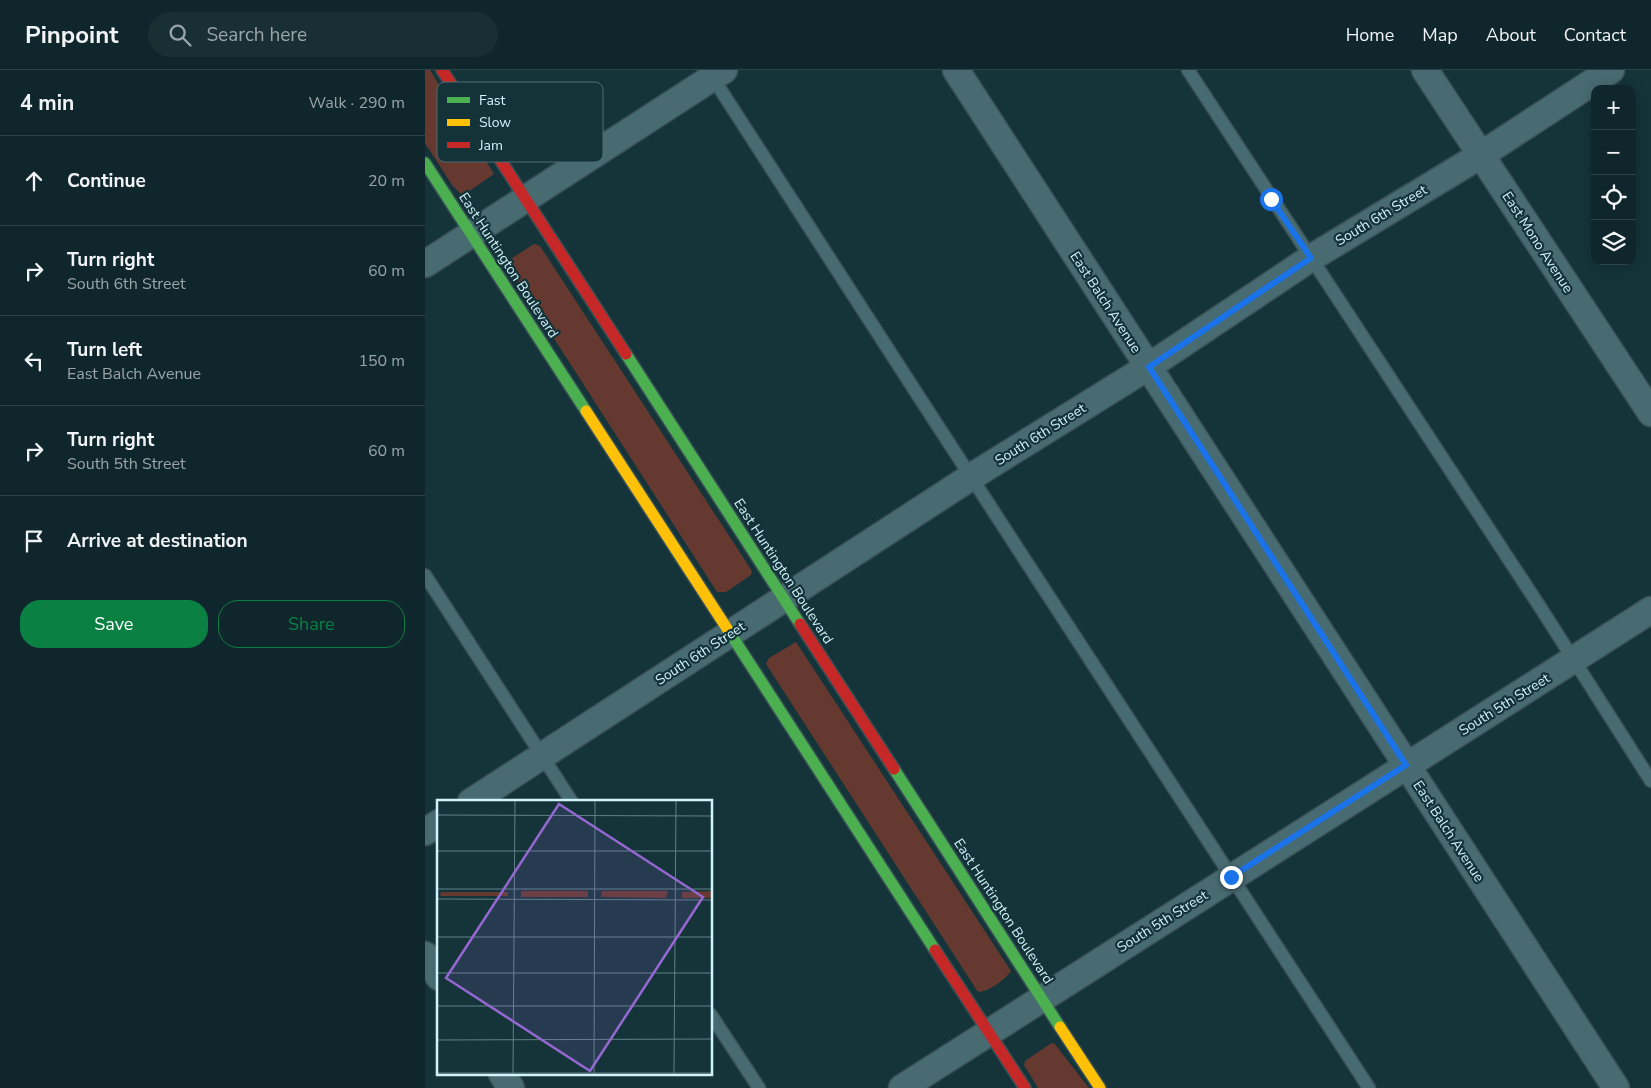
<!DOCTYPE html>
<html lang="en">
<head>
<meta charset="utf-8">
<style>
	:root { --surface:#0f272c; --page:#182f34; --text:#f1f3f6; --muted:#9ba5a9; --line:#2f4448; --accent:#0b8043 }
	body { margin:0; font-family:"Nunito Sans",sans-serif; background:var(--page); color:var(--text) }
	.controls { position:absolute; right:15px; top:15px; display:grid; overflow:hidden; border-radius:10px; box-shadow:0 2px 12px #0003 }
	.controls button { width:45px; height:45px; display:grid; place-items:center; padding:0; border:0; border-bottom:1px solid var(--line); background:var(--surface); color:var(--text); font:25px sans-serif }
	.stop { position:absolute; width:15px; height:15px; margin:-11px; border:4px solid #1a73e8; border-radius:50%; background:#fff }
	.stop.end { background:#1a73e8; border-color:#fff; box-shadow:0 1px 5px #0008 }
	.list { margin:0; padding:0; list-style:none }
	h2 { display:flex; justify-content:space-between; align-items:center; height:65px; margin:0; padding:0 20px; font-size:21px }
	h2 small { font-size:16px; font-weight:400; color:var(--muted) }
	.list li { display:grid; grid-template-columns:32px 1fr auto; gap:15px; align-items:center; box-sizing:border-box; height:90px; padding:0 20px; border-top:1px solid var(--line) }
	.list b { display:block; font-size:19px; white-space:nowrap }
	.list p { margin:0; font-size:16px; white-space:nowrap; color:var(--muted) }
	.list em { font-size:16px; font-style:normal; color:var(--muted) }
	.actions { display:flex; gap:10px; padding:15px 20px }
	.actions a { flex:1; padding:11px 0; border:1px solid var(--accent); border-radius:20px; text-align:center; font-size:18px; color:var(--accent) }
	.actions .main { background:var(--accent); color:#fff }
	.icon { flex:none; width:28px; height:28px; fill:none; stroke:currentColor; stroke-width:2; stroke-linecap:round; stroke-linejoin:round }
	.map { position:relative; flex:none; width:1226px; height:1018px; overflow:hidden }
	header { display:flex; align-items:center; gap:30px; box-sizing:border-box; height:70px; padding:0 25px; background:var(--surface); border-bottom:1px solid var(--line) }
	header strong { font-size:24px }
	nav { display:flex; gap:28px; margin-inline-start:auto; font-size:18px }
	.search { width:350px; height:45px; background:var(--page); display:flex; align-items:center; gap:12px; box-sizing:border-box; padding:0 18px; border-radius:28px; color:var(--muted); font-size:19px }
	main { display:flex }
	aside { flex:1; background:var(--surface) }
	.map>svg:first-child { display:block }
	.grass { fill:#653930 }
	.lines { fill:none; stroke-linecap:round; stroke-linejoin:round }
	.lane-casing { stroke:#385055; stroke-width:15 }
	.street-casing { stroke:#385055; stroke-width:29 }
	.fast-casing { stroke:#385055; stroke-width:14 }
	.slow-casing { stroke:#385055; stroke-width:14 }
	.jam-casing { stroke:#385055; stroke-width:14 }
	.lane { stroke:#486a71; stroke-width:12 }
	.street { stroke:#486a71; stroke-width:26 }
	.fast { stroke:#4caf50; stroke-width:11 }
	.slow { stroke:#ffc107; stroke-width:11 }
	.jam { stroke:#c62828; stroke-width:11 }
	.route { stroke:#1a73e8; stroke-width:6 }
	.labels { text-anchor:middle; stroke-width:4.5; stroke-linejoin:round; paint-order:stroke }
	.street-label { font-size:14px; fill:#d1f4fc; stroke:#143339 }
	.inset-road { fill:none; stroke:#608188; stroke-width:1 }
	.view { fill:#9568d1; fill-opacity:0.15; stroke:#9568d1; stroke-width:2.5 }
	.inset-edge { fill:none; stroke:#d1f4fc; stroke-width:2.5 }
	.key { fill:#143339; stroke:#4d6d74; stroke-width:1 }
	.key-label { font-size:14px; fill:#d1f4fc }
</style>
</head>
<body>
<header>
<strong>Pinpoint</strong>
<div class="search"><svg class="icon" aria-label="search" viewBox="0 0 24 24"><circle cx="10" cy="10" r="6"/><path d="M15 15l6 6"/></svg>Search here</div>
<nav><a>Home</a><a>Map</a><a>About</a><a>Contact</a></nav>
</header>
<main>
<aside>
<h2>4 min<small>Walk · 290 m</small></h2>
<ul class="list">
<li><svg class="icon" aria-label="ahead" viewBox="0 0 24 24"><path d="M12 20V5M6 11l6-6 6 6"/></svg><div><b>Continue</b></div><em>20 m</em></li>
<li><svg class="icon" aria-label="right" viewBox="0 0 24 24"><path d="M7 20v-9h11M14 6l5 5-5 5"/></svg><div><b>Turn right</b><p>South 6th Street</p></div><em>60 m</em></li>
<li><svg class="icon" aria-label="left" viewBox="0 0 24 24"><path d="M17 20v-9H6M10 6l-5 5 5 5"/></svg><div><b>Turn left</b><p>East Balch Avenue</p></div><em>150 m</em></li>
<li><svg class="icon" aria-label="right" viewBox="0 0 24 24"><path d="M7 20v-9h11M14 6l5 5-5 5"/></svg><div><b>Turn right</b><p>South 5th Street</p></div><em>60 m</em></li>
<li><svg class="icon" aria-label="arrive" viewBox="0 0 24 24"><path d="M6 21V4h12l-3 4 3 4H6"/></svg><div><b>Arrive at destination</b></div></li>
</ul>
<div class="actions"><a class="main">Save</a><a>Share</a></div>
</aside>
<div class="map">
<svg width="1226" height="1018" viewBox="0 0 1226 1018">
	<rect width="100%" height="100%" fill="#14343a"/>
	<path class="grass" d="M 0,0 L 5,0 L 69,104 L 40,124 L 36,124 L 27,115 L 0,73 Z
		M 109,174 L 115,176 L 327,501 L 326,505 L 301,522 L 292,522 L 81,194 L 84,190 Z
		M 371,572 L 586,901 C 580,910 563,922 553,922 L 341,594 L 344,588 Z
		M 629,973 L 664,1018 L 613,1018 L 599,995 L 600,991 L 625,974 Z"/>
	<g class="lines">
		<g class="lane-casing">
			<path id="lane" d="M 763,0 L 1117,540 L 1226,711
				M 286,5 L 496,330 L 944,1018
				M 0,505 L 147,732
				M 286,945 L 334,1018"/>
		</g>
		<g class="street-casing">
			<path id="street" d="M 531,0 L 1191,1018
				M 1000,0 L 1226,343
				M 0,194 L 299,0
				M 46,732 L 546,407 L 723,297 L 886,188 L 1056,85 L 1186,0
				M 0,762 L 14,753
				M 0,885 L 14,907
				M 77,1004 L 86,1018
				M 477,1018 L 1226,540"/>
		</g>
		<g class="fast-casing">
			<path id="fast" d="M 0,93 L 161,341
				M 201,284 L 375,554
				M 303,560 L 510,880
				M 469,699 L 635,957"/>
		</g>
		<g class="slow-casing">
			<path id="slow" d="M 161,341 L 303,560
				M 635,957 L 675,1018"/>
		</g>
		<g class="jam-casing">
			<path id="jam" d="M 17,0 L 201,284
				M 375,554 L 469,699
				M 510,880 L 600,1018"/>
		</g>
		<use href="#lane" class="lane"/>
		<use href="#street" class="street"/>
		<use href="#fast" class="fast"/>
		<use href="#slow" class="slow"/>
		<use href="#jam" class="jam"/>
	</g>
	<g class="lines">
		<path class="route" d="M 806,807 L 981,695 L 724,297 L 886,188 L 846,129"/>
	</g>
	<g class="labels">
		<g class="street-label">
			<text transform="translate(956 145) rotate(-31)" y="5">South 6th Street</text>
			<text transform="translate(1113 172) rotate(57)" y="5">East Mono Avenue</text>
			<text transform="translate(84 195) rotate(57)" y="5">East Huntington Boulevard</text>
			<text transform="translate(681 232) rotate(57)" y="5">East Balch Avenue</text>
			<text transform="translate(615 364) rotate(-32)" y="5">South 6th Street</text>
			<text transform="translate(359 501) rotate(57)" y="5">East Huntington Boulevard</text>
			<text transform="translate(275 583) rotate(-33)" y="5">South 6th Street</text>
			<text transform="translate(1079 634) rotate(-32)" y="5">South 5th Street</text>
			<text transform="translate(1024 761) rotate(57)" y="5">East Balch Avenue</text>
			<text transform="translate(579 841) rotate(57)" y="5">East Huntington Boulevard</text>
			<text transform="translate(737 851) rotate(-32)" y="5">South 5th Street</text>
		</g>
	</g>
	<g transform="translate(12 730)">
		<rect width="275" height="275" fill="#14343a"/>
		<path d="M 84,91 L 151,91 L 151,97 L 84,97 ZM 231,91 L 229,98 L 164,97 L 165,91 ZM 275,91 L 275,98 L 245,98 L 245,92 ZM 4,92 L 71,92 L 71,96 L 3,96 Z" fill="#653930"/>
		<path class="inset-road" d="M 0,15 L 275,16M 0,51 L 275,51M 0,89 L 275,89M 0,99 L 275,100M 0,137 L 275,137M 0,173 L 275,173M 0,206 L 275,206M 0,240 L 275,239M 0,273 L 275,273M 76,275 L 78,0M 157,275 L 158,0M 237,275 L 239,0"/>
		<path class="view" d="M 122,4 L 266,97 L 153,271 L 9,178 Z"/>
		<rect width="275" height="275" class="inset-edge"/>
	</g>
	<rect x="12" y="12" width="166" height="80" rx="8" class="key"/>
	<rect x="22" y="27" width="23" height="6" fill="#4caf50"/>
	<rect x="22" y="49" width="23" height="7" fill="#ffc107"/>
	<rect x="22" y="72" width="23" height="6" fill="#c62828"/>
	<g class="key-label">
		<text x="54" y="35">Fast</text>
		<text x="54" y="57">Slow</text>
		<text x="54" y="80">Jam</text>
	</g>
</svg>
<div class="controls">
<button>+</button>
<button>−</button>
<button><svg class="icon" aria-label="locate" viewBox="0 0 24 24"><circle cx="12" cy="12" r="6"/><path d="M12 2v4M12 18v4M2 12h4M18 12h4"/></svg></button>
<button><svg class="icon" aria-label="layers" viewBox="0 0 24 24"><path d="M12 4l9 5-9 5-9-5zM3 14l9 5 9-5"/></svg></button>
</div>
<div class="stop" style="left:846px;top:129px"></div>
<div class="stop end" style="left:806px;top:807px"></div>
</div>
</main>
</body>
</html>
